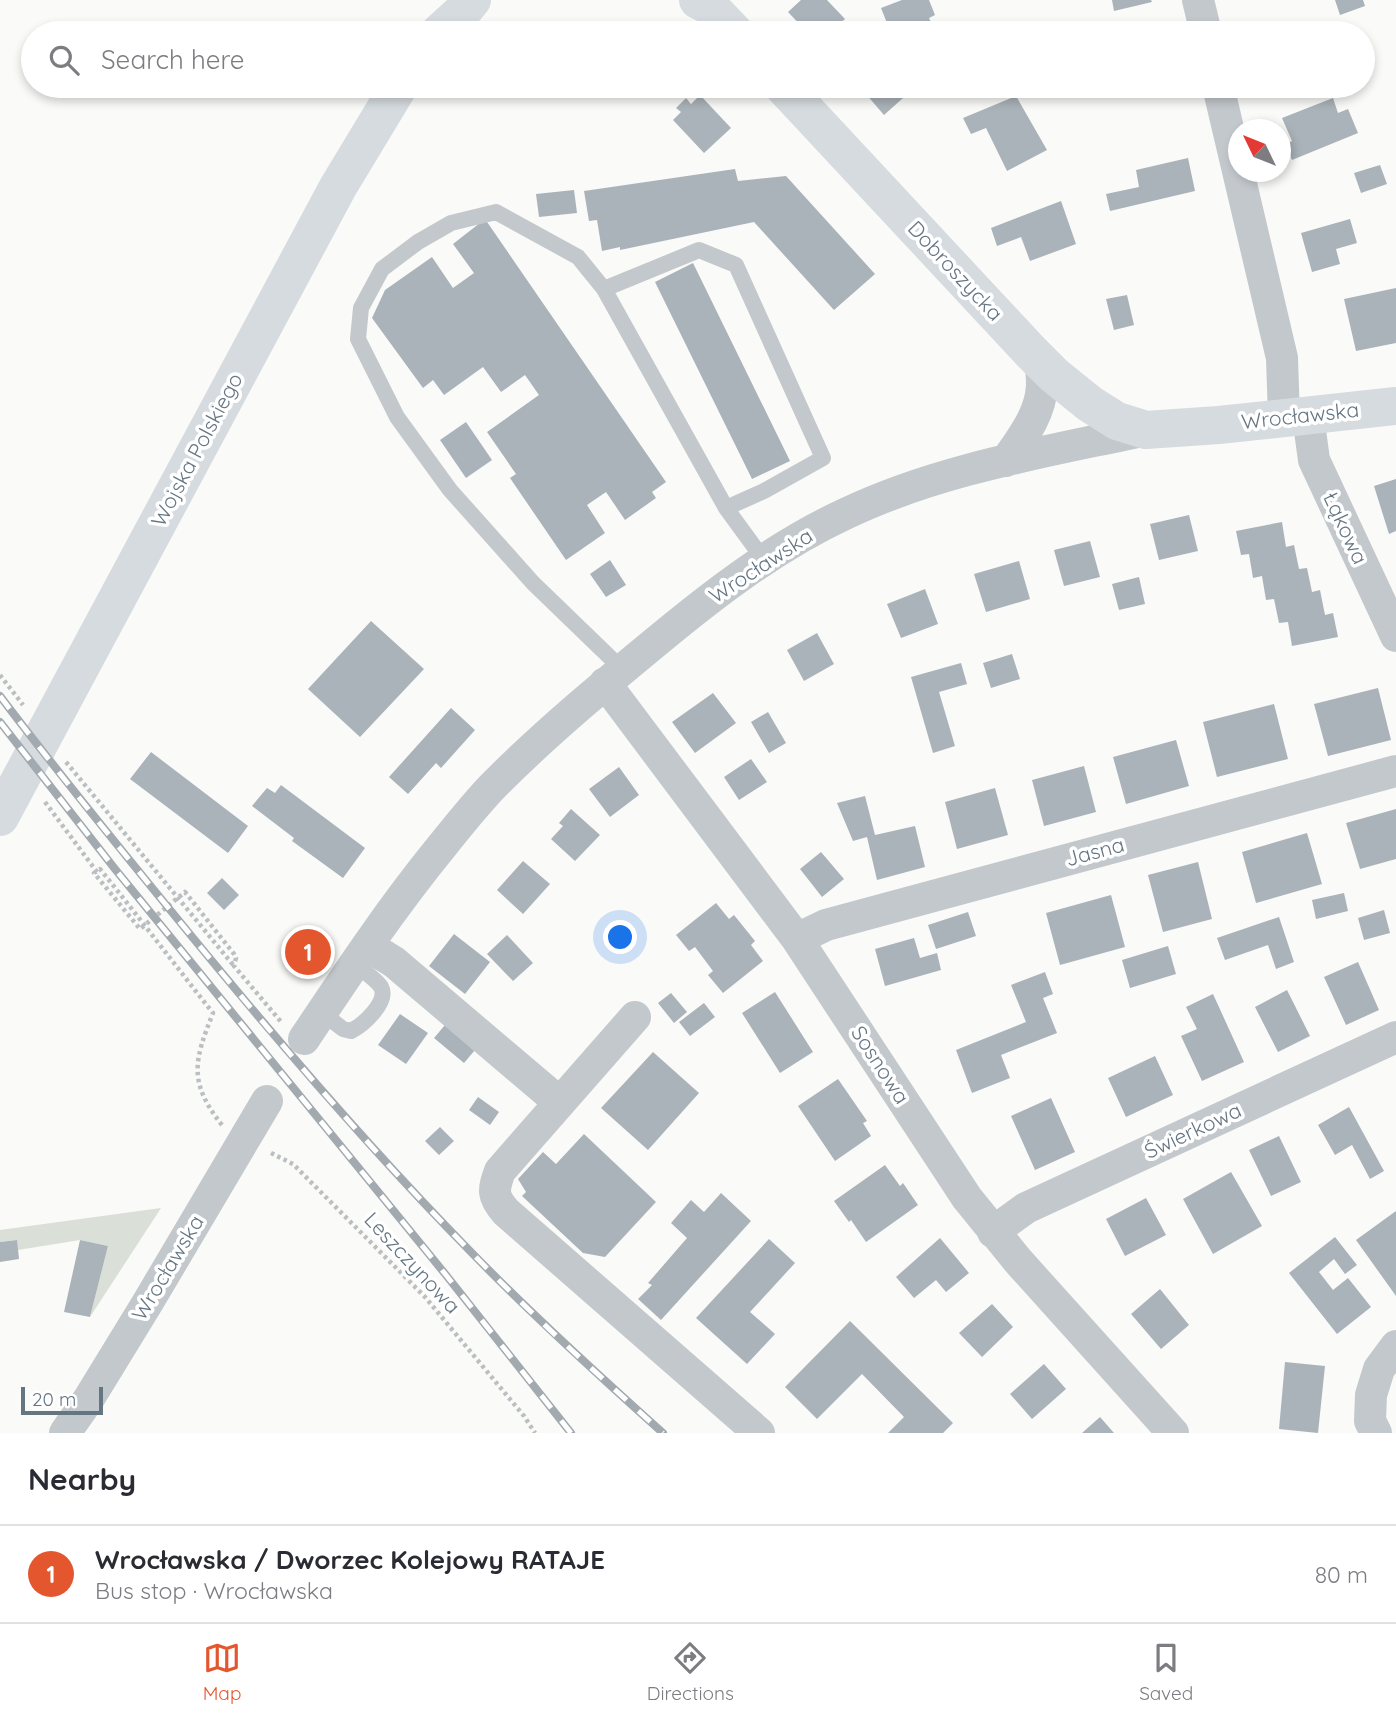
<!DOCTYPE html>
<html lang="en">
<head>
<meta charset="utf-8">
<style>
	:root { --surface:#fff; --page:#f7f7f7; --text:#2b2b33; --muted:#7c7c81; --line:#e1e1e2; --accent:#e4572e }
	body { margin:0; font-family:Quicksand,sans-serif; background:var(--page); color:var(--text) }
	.compass { position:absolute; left:1228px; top:119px; width:63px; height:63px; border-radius:50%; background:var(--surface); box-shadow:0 4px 10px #0003; rotate:313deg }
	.scale { position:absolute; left:21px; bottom:18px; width:82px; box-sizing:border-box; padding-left:7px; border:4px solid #657683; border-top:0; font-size:19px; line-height:24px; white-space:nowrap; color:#657683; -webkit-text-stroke:5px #fff; paint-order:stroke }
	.you { position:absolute; left:621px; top:938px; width:24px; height:24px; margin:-18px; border:5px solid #fff; border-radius:50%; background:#1a73e8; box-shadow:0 0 0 10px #1a73e833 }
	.badge { display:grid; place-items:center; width:46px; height:46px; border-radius:50%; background:var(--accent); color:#fff; font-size:23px; font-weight:700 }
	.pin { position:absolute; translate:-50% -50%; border:4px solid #fff; box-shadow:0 2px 7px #0006 }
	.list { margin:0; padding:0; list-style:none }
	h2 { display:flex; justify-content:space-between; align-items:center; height:91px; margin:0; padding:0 28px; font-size:30px }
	h2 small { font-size:23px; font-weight:400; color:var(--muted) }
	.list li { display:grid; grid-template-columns:46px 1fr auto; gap:21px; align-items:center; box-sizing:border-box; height:98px; padding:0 28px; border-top:2px solid var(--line) }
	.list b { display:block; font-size:26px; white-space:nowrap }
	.list p { margin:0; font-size:23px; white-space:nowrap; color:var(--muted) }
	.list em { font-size:23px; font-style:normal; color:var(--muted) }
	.icon { flex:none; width:38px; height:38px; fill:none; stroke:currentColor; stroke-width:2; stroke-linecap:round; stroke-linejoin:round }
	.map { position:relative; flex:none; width:1396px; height:1433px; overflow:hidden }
	.search { position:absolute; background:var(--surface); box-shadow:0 4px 10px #0003; left:21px; right:21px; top:21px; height:77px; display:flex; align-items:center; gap:18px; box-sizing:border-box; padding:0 24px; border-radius:38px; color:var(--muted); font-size:26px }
	.sheet { height:189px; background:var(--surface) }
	nav { display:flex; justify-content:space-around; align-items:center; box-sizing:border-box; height:98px; border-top:2px solid var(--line); background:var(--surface); font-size:19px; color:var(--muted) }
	nav a { display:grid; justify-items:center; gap:4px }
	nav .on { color:var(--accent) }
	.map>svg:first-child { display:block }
	.green { fill:#dadfd7 }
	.building { fill:#aab3b9 }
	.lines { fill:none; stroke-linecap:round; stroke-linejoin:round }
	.path { stroke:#bbbfc2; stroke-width:4.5; stroke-dasharray:3.5 3.5; stroke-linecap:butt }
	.lane { stroke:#c3c8cc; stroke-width:16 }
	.street { stroke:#c3c8cc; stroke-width:32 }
	.secondary { stroke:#d6dbdf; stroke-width:38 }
	.rail-casing { stroke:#a2aab0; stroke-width:8 }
	.rail { stroke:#fff; stroke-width:5; stroke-dasharray:16; stroke-linecap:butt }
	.labels { text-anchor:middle; stroke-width:7; stroke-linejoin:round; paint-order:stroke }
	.street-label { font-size:21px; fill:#657683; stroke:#fff }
</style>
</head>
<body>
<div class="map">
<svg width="1396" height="1433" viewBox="0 0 1396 1433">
	<rect width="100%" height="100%" fill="#fafaf8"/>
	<path class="green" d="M 161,1208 L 90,1317 L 108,1246 L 80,1240 L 18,1250 L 16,1240 L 0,1242 L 0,1230 Z"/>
	<path class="building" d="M 801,0 L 827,0 L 845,19 L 829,33 L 808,33 L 788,12 Z
		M 902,0 L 929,0 L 935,15 L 929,18 L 936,33 L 903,33 L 902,29 L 891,33 L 881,8 Z
		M 1112,0 L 1151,0 L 1152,2 L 1114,11 Z
		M 1335,0 L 1363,0 L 1365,6 L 1340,15 Z
		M 859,86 L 908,86 L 912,90 L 884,115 Z
		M 700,95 L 731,128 L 704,153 L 673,120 L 681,112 L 676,108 L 686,98 L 691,104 Z
		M 1016,96 L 1047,150 L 1007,171 L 986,128 L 971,134 L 963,118 Z
		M 1333,98 L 1338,113 L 1348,109 L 1358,133 L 1292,160 L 1286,144 L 1292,141 L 1282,118 Z
		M 1188,158 L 1195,191 L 1110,211 L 1106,194 L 1139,187 L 1136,170 Z
		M 1380,165 L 1387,184 L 1361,193 L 1354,173 Z
		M 735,169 L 738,181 L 786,176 L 875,274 L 834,310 L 754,222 L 620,250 L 620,247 L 602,251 L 597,220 L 589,221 L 584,191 Z
		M 574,190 L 577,213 L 539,217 L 536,194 Z
		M 1061,201 L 1076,244 L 1030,261 L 1021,237 L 997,246 L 991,228 Z
		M 485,219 L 666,482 L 652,492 L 656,498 L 625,520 L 606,492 L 587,505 L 605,533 L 566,560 L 510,478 L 516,474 L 487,432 L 539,395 L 525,375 L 501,392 L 483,367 L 444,395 L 433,380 L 423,388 L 372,318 L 385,290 L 432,257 L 453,288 L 474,273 L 453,244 Z
		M 1350,219 L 1357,243 L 1336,249 L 1340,264 L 1312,272 L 1301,233 Z
		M 693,263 L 790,461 L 752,479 L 655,282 Z
		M 1396,288 L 1396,343 L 1356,351 L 1344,299 Z
		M 1127,295 L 1134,325 L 1114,330 L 1106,299 Z
		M 466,422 L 492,460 L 466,478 L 440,440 Z
		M 1396,479 L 1396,531 L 1389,534 L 1374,486 Z
		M 1189,515 L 1198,551 L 1159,560 L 1150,524 Z
		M 1282,522 L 1286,547 L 1294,545 L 1299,569 L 1307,568 L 1312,592 L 1320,590 L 1325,615 L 1333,613 L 1338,637 L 1292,646 L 1288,622 L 1279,623 L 1274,599 L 1266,600 L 1262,576 L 1253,578 L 1249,554 L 1241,555 L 1236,531 Z
		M 1090,541 L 1100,577 L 1064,586 L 1054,550 Z
		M 610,560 L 626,585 L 606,597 L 590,574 Z
		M 1019,561 L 1030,599 L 986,612 L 974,574 Z
		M 1139,577 L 1145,604 L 1119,610 L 1112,584 Z
		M 925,589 L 938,624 L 901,638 L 887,604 Z
		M 371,621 L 424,669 L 360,737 L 308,689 Z
		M 817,633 L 834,664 L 804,681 L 787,650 Z
		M 1012,654 L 1020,679 L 991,688 L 983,663 Z
		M 961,663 L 967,684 L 939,692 L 955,746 L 933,753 L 911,677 Z
		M 1378,688 L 1391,740 L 1328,756 L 1314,704 Z
		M 713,693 L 736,723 L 695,753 L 672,722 Z
		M 1274,704 L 1288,759 L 1217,777 L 1203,722 Z
		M 451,708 L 475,730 L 441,768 L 436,763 L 408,794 L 389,777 Z
		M 768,712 L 786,743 L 769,753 L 751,722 Z
		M 1176,740 L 1189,786 L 1126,804 L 1113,757 Z
		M 151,752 L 248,826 L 228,853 L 130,779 Z
		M 751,759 L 767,782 L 739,800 L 724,777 Z
		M 1084,766 L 1096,812 L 1044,826 L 1032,780 Z
		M 619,767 L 639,795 L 610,817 L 589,789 Z
		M 281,785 L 365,848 L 343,878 L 292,841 L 294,838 L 252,806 L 267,788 L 275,793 Z
		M 995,788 L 1008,835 L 957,849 L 945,802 Z
		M 865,796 L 875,835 L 915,826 L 925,867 L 877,880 L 867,837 L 853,841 L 837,803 Z
		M 571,809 L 600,835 L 575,861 L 551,839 L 563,826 L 559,823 Z
		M 1396,809 L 1396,859 L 1360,869 L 1346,823 Z
		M 1307,833 L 1322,884 L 1256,903 L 1242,852 Z
		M 821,852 L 844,879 L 822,897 L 800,869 Z
		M 523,861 L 550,884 L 523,914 L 497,890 Z
		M 1198,862 L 1212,919 L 1163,932 L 1148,875 Z
		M 222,878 L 239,895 L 224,910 L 207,893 Z
		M 1344,893 L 1348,911 L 1316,919 L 1312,900 Z
		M 1111,895 L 1125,947 L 1060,965 L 1046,913 Z
		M 716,903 L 729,919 L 734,915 L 755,941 L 751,945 L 763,961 L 723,993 L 708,975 L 713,971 L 695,947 L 689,951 L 676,935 Z
		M 1384,910 L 1390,933 L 1364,940 L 1358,918 Z
		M 968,912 L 976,936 L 936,949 L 928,925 Z
		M 1279,917 L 1294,962 L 1276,969 L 1268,945 L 1225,960 L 1217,938 Z
		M 454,934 L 490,962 L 465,994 L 429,966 Z
		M 507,935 L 533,963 L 513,981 L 487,954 Z
		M 914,938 L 920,958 L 937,953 L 941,970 L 885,986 L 875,949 Z
		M 1168,946 L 1176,974 L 1130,988 L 1122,960 Z
		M 1358,962 L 1379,1010 L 1346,1025 L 1324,977 Z
		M 1045,972 L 1053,994 L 1043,998 L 1057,1033 L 1001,1055 L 1010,1078 L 972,1093 L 956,1050 L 1026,1022 L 1011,985 Z
		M 1287,990 L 1310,1036 L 1278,1052 L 1255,1007 Z
		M 775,992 L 813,1052 L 780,1073 L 742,1013 Z
		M 671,993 L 687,1012 L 674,1023 L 658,1003 Z
		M 1213,994 L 1244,1062 L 1202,1081 L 1181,1036 L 1197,1029 L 1186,1007 Z
		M 704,1003 L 715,1017 L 690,1036 L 679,1022 Z
		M 400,1014 L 428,1033 L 406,1064 L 378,1045 Z
		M 445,1025 L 475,1050 L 464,1063 L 434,1038 Z
		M 653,1052 L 699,1093 L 648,1150 L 601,1108 Z
		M 1155,1056 L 1173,1095 L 1126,1117 L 1108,1078 Z
		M 838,1079 L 867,1121 L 863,1123 L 871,1136 L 835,1161 L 798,1106 Z
		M 478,1097 L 499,1112 L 490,1125 L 469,1110 Z
		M 1051,1098 L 1075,1152 L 1035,1170 L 1011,1116 Z
		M 1349,1107 L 1384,1171 L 1370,1179 L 1352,1145 L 1335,1155 L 1318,1125 Z
		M 440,1127 L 454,1141 L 439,1155 L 425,1141 Z
		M 584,1134 L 656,1202 L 605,1257 L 583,1253 L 522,1196 L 526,1192 L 518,1179 L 543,1152 L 556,1164 Z
		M 1279,1136 L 1301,1182 L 1271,1196 L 1249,1150 Z
		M 885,1165 L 900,1186 L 903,1183 L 918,1205 L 866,1242 L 851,1220 L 849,1222 L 834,1201 Z
		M 1231,1172 L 1262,1226 L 1213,1254 L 1183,1199 Z
		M 721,1193 L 751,1221 L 661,1320 L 638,1299 L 652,1285 L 648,1283 L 687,1238 L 671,1223 L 691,1200 L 704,1212 Z
		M 1146,1198 L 1166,1235 L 1125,1256 L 1106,1219 Z
		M 1396,1211 L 1396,1296 L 1356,1240 Z
		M 1335,1237 L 1357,1265 L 1345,1274 L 1334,1259 L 1319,1272 L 1333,1290 L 1348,1278 L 1371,1307 L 1337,1334 L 1289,1273 Z
		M 940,1238 L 969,1273 L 946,1292 L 936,1280 L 914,1298 L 896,1277 Z
		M 769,1239 L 795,1263 L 750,1312 L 775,1334 L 747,1364 L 696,1318 Z
		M 17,1240 L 19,1259 L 0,1262 L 0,1242 Z
		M 80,1240 L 108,1246 L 90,1317 L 64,1312 Z
		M 1160,1289 L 1189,1325 L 1161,1349 L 1131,1314 Z
		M 992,1304 L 1013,1327 L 982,1357 L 959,1333 Z
		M 850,1321 L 953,1423 L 943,1433 L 888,1433 L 904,1417 L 862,1374 L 817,1419 L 785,1387 Z
		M 1285,1362 L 1325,1366 L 1318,1433 L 1279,1429 Z
		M 1044,1364 L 1066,1389 L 1032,1419 L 1010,1394 Z
		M 1100,1417 L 1114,1433 L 1082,1433 Z"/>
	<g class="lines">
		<path class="path" d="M 0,675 L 23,705
			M 66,762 L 234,966
			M 45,802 L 97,872
			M 222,1125 C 188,1082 194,1061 213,1013 C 175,965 138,916 100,869 L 94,873 L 140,929 L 185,892 L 234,954 L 236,958 L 234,966 L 282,1023
			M 271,1153 L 293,1164 L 425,1297 L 524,1416 L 535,1433"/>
		<path class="lane" d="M 604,289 L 578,257 L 496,212 L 451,223 L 418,242 L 382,269 L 361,308 L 358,339 L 397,417 L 450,490 L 533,583 L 622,669
			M 726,508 L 764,491 L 823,458 L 736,265 L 699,250 L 604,289 L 726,508 L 764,560
			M 322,1013 L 343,1029 L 351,1031 C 363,1025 389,1002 381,987 C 377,980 362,970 355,964"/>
		<path class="street" d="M 1198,0 L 1206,33
			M 1218,86 L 1282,358 L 1284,418
			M 1308,416 L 1314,460 L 1396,636
			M 1006,461 C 1022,438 1041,414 1042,385 C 1042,377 1041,369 1041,362
			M 605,683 L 797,939 L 967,1198 L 1019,1262 L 1173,1433
			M 797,939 L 826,925 L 1396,771
			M 368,946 L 394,962 L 559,1102
			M 635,1017 L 500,1171 C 493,1190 492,1196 506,1212 L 759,1433
			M 304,1039 C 348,973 392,907 442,846 C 458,826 474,806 491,788 C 543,735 600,688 657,641 C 715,593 776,546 845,514 C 939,469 1045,452 1146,430
			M 993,1232 L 1026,1208 L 1396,1037
			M 65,1433 L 88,1400 L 148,1302 L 267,1101
			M 1376,1433 L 1370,1421 L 1371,1395 L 1379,1369 L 1396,1346"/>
		<path class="secondary" d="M 698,0 L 708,5 L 735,33
			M 439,33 L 461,13 L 472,0
			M 783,86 L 1030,351 L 1054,375 L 1090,404 L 1117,421 L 1146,430 L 1219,425 L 1396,406
			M 0,817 L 338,187 L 399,86"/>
		<g class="rail-casing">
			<path id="rail" d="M 0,696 C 55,769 113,840 171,911 C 267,1029 365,1144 471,1252 C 532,1315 597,1374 663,1433
				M 0,722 L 115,869 L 446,1275 L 571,1433"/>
		</g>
		<use href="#rail" class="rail"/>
	</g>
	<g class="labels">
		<g class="street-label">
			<text transform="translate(955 271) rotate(47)" y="7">Dobroszycka</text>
			<text transform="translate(1300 416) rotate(-6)" y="7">Wrocławska</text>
			<text transform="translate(197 450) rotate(-62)" y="7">Wojska Polskiego</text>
			<text transform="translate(1345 528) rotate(65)" y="7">Łąkowa</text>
			<text transform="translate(761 566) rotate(-33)" y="7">Wrocławska</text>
			<text transform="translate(1095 852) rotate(-15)" y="7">Jasna</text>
			<text transform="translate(880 1065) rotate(57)" y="7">Sosnowa</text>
			<text transform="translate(1193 1131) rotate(-25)" y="7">Świerkowa</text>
			<text transform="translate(412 1263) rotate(47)" y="7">Leszczynowa</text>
			<text transform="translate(168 1268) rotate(-59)" y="7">Wrocławska</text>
		</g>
	</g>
</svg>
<svg class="compass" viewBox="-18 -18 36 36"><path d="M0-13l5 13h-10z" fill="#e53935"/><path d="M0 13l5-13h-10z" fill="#7c7c81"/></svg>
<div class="scale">20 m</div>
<div class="you"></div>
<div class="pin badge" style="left:308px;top:952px">1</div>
<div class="search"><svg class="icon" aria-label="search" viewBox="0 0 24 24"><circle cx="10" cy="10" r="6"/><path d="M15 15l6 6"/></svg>Search here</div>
</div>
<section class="sheet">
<h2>Nearby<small></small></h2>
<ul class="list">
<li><span class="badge">1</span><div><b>Wrocławska / Dworzec Kolejowy RATAJE</b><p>Bus stop · Wrocławska</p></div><em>80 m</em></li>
</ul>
</section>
<nav>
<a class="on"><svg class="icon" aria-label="map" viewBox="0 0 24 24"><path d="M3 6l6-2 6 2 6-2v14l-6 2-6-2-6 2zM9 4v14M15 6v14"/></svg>Map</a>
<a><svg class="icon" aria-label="directions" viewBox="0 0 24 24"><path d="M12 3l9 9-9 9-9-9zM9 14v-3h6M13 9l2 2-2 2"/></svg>Directions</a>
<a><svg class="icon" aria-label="saved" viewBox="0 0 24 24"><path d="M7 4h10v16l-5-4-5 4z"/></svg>Saved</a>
</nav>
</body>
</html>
